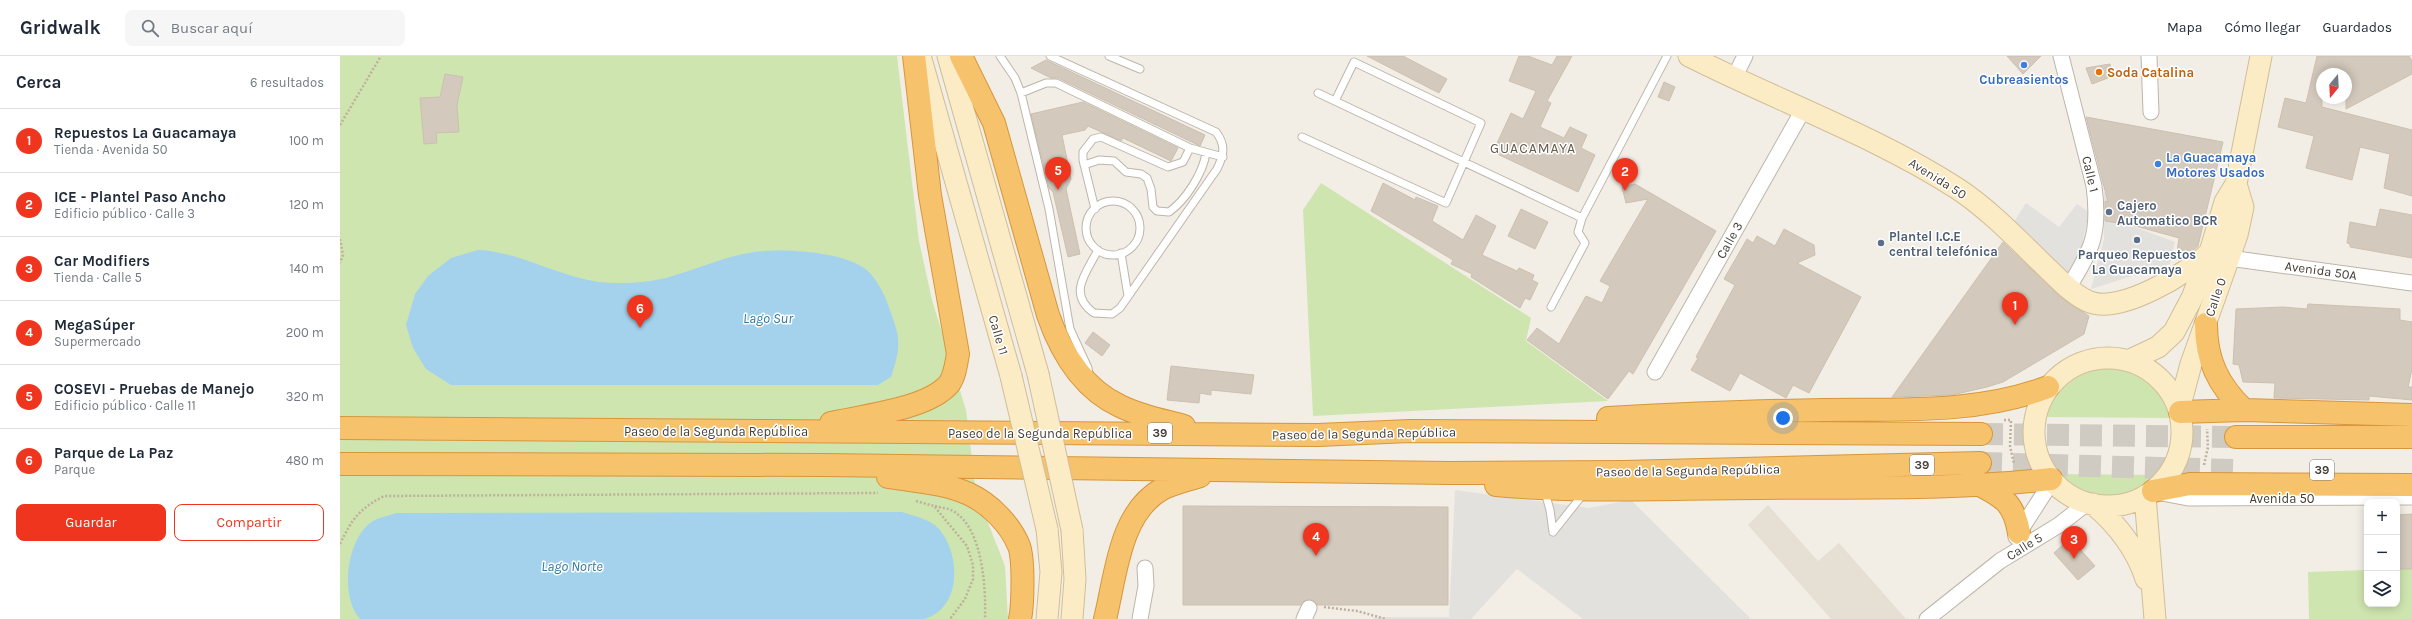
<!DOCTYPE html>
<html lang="es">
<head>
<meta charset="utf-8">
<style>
	:root { --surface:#fff; --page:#f6f6f7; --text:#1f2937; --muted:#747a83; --line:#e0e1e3; --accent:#f0351f }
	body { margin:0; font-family:Karla,sans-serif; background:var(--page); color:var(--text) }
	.controls { position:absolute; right:12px; bottom:12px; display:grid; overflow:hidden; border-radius:8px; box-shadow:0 2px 10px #0003 }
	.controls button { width:36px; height:36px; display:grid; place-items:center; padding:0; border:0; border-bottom:1px solid var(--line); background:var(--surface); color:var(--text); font:20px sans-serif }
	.compass { position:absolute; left:1976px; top:12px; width:36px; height:36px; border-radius:50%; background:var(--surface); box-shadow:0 2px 10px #0003; rotate:198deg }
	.you { position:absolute; left:1443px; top:362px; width:14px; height:14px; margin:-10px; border:3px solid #fff; border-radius:50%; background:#1a73e8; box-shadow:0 0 0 6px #1a73e833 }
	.badge { display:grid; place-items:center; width:26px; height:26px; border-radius:50%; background:var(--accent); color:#fff; font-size:13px; font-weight:700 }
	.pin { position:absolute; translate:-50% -33px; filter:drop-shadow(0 1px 2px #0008) }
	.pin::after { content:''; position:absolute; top:21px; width:14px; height:12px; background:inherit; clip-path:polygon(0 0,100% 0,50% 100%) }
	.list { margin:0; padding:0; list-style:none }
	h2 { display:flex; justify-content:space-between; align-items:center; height:52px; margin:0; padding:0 16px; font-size:17px }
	h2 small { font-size:13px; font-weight:400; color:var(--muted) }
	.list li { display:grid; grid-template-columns:26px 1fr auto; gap:12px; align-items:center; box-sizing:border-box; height:64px; padding:0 16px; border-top:1px solid var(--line) }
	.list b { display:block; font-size:15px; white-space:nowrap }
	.list p { margin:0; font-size:13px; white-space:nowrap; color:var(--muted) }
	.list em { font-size:13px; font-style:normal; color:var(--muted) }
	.actions { display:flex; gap:8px; padding:12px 16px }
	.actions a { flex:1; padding:9px 0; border:1px solid var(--accent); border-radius:8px; text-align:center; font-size:14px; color:var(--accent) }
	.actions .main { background:var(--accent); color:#fff }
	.icon { flex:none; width:22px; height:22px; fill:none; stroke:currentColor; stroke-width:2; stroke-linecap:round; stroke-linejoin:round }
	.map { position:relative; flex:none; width:2072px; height:563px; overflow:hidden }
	header { display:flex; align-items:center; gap:24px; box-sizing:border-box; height:56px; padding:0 20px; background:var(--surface); border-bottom:1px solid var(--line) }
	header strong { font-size:19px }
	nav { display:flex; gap:22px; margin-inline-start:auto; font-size:14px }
	.search { width:280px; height:36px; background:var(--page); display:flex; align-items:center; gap:10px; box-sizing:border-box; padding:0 14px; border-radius:8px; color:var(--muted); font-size:15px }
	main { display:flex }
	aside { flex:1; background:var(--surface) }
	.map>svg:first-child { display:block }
	.residential { fill:#e6dfd4 }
	.green { fill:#cfe5b0 }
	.parking { fill:#e3e1de }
	.water { fill:#a4d2ec }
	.building { fill:#d3c9bc; stroke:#cdc0af }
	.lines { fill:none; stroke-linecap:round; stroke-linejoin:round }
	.highway-tunnel { stroke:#cfcbc3; stroke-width:22; stroke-dasharray:22 11; stroke-linecap:butt }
	.lane-casing { stroke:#bdb5a9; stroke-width:9 }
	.street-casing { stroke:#bdb5a9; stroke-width:17 }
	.secondary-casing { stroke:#d0be97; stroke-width:23 }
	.highway-casing { stroke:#d6963c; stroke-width:24 }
	.path { stroke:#beb09b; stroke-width:2.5; stroke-dasharray:2 2; stroke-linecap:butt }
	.lane { stroke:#fff; stroke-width:7 }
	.street { stroke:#fff; stroke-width:15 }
	.secondary { stroke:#fcecc6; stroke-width:21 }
	.highway { stroke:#f7c26c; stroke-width:22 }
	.secondary-bridge-casing { stroke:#d0be97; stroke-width:23; stroke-linecap:butt }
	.secondary-bridge { stroke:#fcecc6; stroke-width:21 }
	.shop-dot { fill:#3f7fe0; stroke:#fff; stroke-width:1.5 }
	.food-dot { fill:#e8710a; stroke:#fff; stroke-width:1.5 }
	.service-dot { fill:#5c6f8a; stroke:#fff; stroke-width:1.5 }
	.labels { text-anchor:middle; stroke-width:3; stroke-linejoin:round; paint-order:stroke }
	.shield { fill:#fff; stroke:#7c7872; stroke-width:1 }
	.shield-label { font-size:12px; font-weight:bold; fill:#443e35 }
	.food-label { font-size:13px; font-weight:bold; fill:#c56008; stroke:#fff; text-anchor:start }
	.shop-label { font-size:13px; font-weight:bold; fill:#366cbe; stroke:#fff }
	.street-label { font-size:13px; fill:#443e35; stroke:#fff }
	.service-label { font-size:13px; font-weight:bold; fill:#4e5e75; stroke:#fff; text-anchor:start }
	.neighbourhood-label { font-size:14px; letter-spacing:1px; fill:#675b4d; stroke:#fff }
	.water-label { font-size:14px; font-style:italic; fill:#3279a3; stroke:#fff }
</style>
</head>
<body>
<header>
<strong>Gridwalk</strong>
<div class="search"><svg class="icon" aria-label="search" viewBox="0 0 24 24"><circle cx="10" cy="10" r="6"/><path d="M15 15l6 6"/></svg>Buscar aquí</div>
<nav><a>Mapa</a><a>Cómo llegar</a><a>Guardados</a></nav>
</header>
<main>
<aside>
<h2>Cerca<small>6 resultados</small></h2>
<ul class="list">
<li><span class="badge">1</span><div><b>Repuestos La Guacamaya</b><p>Tienda · Avenida 50</p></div><em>100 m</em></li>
<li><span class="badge">2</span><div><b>ICE - Plantel Paso Ancho</b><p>Edificio público · Calle 3</p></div><em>120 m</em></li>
<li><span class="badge">3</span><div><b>Car Modifiers</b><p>Tienda · Calle 5</p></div><em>140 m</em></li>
<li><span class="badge">4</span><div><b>MegaSúper</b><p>Supermercado</p></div><em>200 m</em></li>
<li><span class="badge">5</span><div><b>COSEVI - Pruebas de Manejo</b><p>Edificio público · Calle 11</p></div><em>320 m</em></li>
<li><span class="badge">6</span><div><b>Parque de La Paz</b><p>Parque</p></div><em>480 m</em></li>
</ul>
<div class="actions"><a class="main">Guardar</a><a>Compartir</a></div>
</aside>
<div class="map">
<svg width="2072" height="563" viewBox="0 0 2072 563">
	<rect width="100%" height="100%" fill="#f2eee6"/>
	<path class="residential" d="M 1428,449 L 1478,505 L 1499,487 L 1566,563 L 1491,563 L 1408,469 Z"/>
	<path class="green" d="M 0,0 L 557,0 L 579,185 L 592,244 L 626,354 L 636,436 L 665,510 L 668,563 L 0,563 Z
		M 981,127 L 1191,262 L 1186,285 L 1268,345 L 973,360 L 963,154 Z
		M 1771,309 C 1803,313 1824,331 1832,362 L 1706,361 C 1719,326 1734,313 1771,309 Z
		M 1720,418 L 1816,419 C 1786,449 1751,446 1720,418 Z
		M 2057,513 L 2072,513 L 2072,563 L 1969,563 L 1968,516 L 2027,514 L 2027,548 L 2057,548 Z"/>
	<path class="parking" d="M 1764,136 L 1788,141 L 1792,170 L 1835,186 L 1830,208 L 1751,233 L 1764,183 Z
		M 1686,147 L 1719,171 L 1737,148 L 1749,156 L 1740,199 L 1728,220 L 1672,169 Z
		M 1115,434 L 1249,452 L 1291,444 L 1411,563 L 1243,563 L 1177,513 L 1131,563 L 1031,563 L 1036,561 L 1109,561 Z"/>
	<path class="water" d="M 138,194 C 186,196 229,229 281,227 C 296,227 313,225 326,222 C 358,213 389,198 423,195 C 450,193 507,196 528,215 C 536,223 543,235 547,246 C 559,279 563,286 551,321 L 538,329 L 111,329 L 86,313 L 73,292 L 66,269 L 75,238 L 88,220 L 111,202 Z
		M 562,456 C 574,460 590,463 599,473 C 621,498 622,553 584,563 L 20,563 C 0,541 6,486 30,467 C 36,462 48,460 56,457 Z"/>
	<path class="building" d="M 1027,0 L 1063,0 L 1107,23 L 1099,37 Z
		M 1179,0 L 1188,0 L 1212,9 L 1217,0 L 1232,0 L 1207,45 L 1211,47 L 1200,71 L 1224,82 L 1230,71 L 1247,79 L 1241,92 L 1255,99 L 1238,136 L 1153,96 L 1171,57 L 1183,63 L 1196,35 L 1169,25 Z
		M 1667,0 L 1701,0 L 1683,18 Z
		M 1977,0 L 2069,0 L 2072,5 L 2072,18 L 2006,53 L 2006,18 L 1982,18 L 1982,51 L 2072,74 L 2072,140 L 2044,132 L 2050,98 L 2020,91 L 2012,124 L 1966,112 L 1974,80 L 1938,71 L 1945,42 L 1966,47 Z
		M 706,4 L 865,79 L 860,90 L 718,22 L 711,22 L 691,12 Z
		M 1770,8 L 1773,20 L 1752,28 L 1746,12 Z
		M 105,18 L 123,21 L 117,49 L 119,76 L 96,77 L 97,87 L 84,88 L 80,42 L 100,41 Z
		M 1324,26 L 1335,31 L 1329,45 L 1318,41 Z
		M 743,46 L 838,92 L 831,105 L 783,82 L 781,85 L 748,70 L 745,74 L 722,79 L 731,123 L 726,133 L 740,198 L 728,201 L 713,136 L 709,132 L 691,58 Z
		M 1746,61 L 1883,86 L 1858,190 L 1852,195 L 1843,202 L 1836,203 L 1839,182 L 1792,169 L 1765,165 L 1765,145 L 1768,146 Z
		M 1043,127 L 1075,144 L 1076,141 L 1098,150 L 1092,165 L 1123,184 L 1136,159 L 1156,170 L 1142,199 L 1177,215 L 1179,212 L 1194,219 L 1192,224 L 1198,227 L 1190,244 L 1185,242 L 1180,252 L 1131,221 L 1132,218 L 1111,208 L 1113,204 L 1031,155 Z
		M 1295,128 L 1376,175 L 1293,318 L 1289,315 L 1268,343 L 1187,284 L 1197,272 L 1219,288 L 1246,240 L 1262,247 L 1270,230 L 1260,225 L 1308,143 L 1286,147 L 1282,131 Z
		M 1181,153 L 1208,166 L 1195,193 L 1168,180 Z
		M 2040,153 L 2072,159 L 2072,202 L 2010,191 L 2010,188 L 2007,187 L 2010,166 L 2036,171 Z
		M 1444,173 L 1474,189 L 1475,199 L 1457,207 L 1521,241 L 1469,337 L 1453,329 L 1446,342 L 1400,317 L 1390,335 L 1351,314 L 1358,302 L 1356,301 L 1395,229 L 1384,223 L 1407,183 L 1413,187 L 1417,180 L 1435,190 Z
		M 1663,186 L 1719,240 L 1749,260 L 1744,278 L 1663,326 L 1647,331 L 1612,339 L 1552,341 Z
		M 1968,248 L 2060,253 L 2060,264 L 2072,266 L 2072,313 L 2068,331 L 2072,331 L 2072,344 L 2029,340 L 2029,344 L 1934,342 L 1935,327 L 1903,326 L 1899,309 L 1893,308 L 1896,253 L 1943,251 L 1967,253 Z
		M 753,276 L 770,289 L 762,300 L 745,287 Z
		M 831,310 L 914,319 L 911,338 L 871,334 L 871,339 L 860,337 L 859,347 L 827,344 Z
		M 843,450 L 1108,451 L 1108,549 L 977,549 L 973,544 L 969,543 L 961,549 L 843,549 Z
		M 2072,458 L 2072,513 L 2057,513 L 2057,459 Z
		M 1730,482 L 1755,510 L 1738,524 L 1714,497 Z"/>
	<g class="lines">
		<path class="highway-tunnel" d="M 1641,378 L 1896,381
			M 1640,407 L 1893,414"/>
		<g class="lane-casing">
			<path id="lane" d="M 660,0 L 675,22 L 681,37 L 709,153 L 730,273 L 748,312 L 749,318
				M 710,0 L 876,76 C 886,89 884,99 877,113 L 780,252 L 772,258 L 754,257 C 727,238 746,217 758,194
				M 769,0 L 800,13
				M 681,37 L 706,27 L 716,27 L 850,92 L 843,106 L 828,111 L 761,81 L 753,83 L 743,96 L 743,104 L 755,153
				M 978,37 L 1242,162
				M 962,81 L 1106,147 L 1141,67 L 1014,6 L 995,45
				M 850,92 L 883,101
				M 744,109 L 759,104 L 774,105 L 786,116 L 801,118 L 807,122 L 811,133 L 813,151 L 817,155 L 829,156 C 846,144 863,117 866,97
				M746 172a27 27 0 1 1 54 0a27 27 0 1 1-54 0Z
				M 781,197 L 788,240
				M 1211,251 L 1245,187 L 1238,176 L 1242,162 L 1327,0
				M 1205,436 L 1210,454 L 1213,476
				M 1213,476 L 1244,437"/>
		</g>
		<g class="street-casing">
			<path id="street" d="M 1721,0 L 1754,130 C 1760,176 1753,193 1728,232
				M 1809,0 L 1811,56
				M 1394,22 L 1405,0
				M 1889,202 L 2072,227
				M 1315,316 L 1463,54
				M 1822,437 L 1848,442 L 2072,441
				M 1676,481 L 1712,425
				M 800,563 L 806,530 L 805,512
				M 964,563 L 969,552
				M 1587,563 L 1660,505 L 1719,469 L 1747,447"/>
		</g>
		<g class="secondary-casing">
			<path id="secondary" d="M 608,0 L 698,318
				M 1349,0 C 1438,45 1534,79 1618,133 C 1651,155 1679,185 1707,212 C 1720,224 1734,240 1750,246 C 1781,258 1848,217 1870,196
				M 581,3 L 671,320
				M1694 376a74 74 0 1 1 148 0a74 74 0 1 1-148 0Z
				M 1788,305 L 1818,291 L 1834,276 L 1852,242 L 1870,196 L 1885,146 L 1896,128 L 1921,0
				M 1839,353 L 1851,308 L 1897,179 L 1903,151 L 1896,128
				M 1805,440 L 1815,563
				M 1753,448 C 1778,469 1796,492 1806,523
				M 707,473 L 711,516 L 707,563
				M 732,474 L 735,523 L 732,563"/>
		</g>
		<g class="highway-casing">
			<path id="highway" d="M 621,0 L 654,67 L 708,259 C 721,296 743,333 780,350 C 800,360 822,364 844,370
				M 1866,268 C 1866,304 1878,329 1904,354
				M 1840,356 L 1904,354 L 2072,359
				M 1268,362 C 1340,358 1412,355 1484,354 C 1559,353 1637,358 1708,331
				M 491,367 C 522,360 588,353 609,328 C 615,320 616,308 618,298 L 590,139 L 574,0
				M 0,372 L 978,379 L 1070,375 L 1641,378
				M 1896,381 L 2072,381
				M 0,408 L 484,409 L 1109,417 L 1284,416 L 1640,407
				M 548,421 C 574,425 605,427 629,438 C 650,448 670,468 679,490 C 684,503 683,549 680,563
				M 1156,429 C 1244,437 1333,432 1421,432 C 1518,431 1616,434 1711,423
				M 1640,429 C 1665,442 1674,448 1679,477
				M 1813,435 L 1850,428 L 2072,429
				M 765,563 C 776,520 779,457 822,433 C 834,427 848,424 860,420"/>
		</g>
		<path class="path" d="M 0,69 L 41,0
			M 0,183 L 3,199 L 0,207
			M 1664,364 L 1671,364 L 1670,390 L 1674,408
			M 1864,409 L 1868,391 L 1867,373
			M 576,445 L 594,450 L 627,490 L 633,509 L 633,523 L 625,543 L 610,563
			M 595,450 C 601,452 608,452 613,455 C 643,472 646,532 645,563
			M 0,488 C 12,463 19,453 44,440 L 538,437
			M 984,551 L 1017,555 L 1046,563"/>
		<use href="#lane" class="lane"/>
		<use href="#street" class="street"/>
		<use href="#secondary" class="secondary"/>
		<use href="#highway" class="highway"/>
		<g class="secondary-bridge-casing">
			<path id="secondary-bridge" d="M 698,318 L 732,474
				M 671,320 L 707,473"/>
		</g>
		<use href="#secondary-bridge" class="secondary-bridge"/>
	</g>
	<g class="shop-dot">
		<circle cx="1684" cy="9" r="4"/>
		<circle cx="1818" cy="108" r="4"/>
	</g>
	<circle class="food-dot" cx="1759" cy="16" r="4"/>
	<g class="service-dot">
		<circle cx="1769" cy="156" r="4"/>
		<circle cx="1797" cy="184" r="4"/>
		<circle cx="1541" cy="187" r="4"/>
	</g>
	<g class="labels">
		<g class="shield">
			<rect x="808" y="367" width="24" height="20" rx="3"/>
			<rect x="1570" y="399" width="24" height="20" rx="3"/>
			<rect x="1970" y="404" width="24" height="20" rx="3"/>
		</g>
		<g class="shield-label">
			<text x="820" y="381">39</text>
			<text x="1582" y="413">39</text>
			<text x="1982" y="418">39</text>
		</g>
		<g class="food-label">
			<text x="1767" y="21">Soda Catalina</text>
		</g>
		<g class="shop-label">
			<text x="1684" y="28">Cubreasientos</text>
			<text x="1826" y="106" text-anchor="start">La Guacamaya<tspan x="1826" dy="15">Motores Usados</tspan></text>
		</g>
		<g class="street-label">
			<text transform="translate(1751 118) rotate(77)" y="5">Calle 1</text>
			<text transform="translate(1598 122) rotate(32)" y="5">Avenida 50</text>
			<text transform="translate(1389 184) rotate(-61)" y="5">Calle 3</text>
			<text transform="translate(1981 214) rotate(8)" y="5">Avenida 50A</text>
			<text transform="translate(1875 241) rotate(-71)" y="5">Calle 0</text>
			<text transform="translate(659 279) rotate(74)" y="5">Calle 11</text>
			<text x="376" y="380">Paseo de la Segunda República</text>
			<text x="700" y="382">Paseo de la Segunda República</text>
			<text transform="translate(1024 377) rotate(-1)" y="5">Paseo de la Segunda República</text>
			<text transform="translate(1348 414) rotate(-1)" y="5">Paseo de la Segunda República</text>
			<text x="1942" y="447">Avenida 50</text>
			<text transform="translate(1684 490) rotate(-32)" y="5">Calle 5</text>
		</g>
		<g class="service-label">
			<text x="1777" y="154">Cajero<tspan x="1777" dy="15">Automatico BCR</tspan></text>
			<text x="1549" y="185">Plantel I.C.E<tspan x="1549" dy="15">central telefónica</tspan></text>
			<text x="1797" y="203" text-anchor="middle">Parqueo Repuestos<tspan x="1797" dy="15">La Guacamaya</tspan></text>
		</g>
		<g class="neighbourhood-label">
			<text x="1193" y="97">GUACAMAYA</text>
		</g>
		<g class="water-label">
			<text x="428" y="267">Lago Sur</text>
			<text x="232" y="515">Lago Norte</text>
		</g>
	</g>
</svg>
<div class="controls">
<button>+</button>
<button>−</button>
<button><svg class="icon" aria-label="layers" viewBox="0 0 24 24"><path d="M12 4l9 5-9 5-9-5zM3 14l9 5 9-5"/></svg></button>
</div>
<svg class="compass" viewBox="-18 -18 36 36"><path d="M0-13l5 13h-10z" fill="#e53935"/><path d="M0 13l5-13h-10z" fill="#747a83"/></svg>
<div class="you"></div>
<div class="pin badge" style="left:1675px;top:269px">1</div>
<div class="pin badge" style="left:1285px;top:135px">2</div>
<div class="pin badge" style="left:1734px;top:503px">3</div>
<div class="pin badge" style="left:976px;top:500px">4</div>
<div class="pin badge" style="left:718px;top:134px">5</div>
<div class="pin badge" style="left:300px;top:272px">6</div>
</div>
</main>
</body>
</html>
